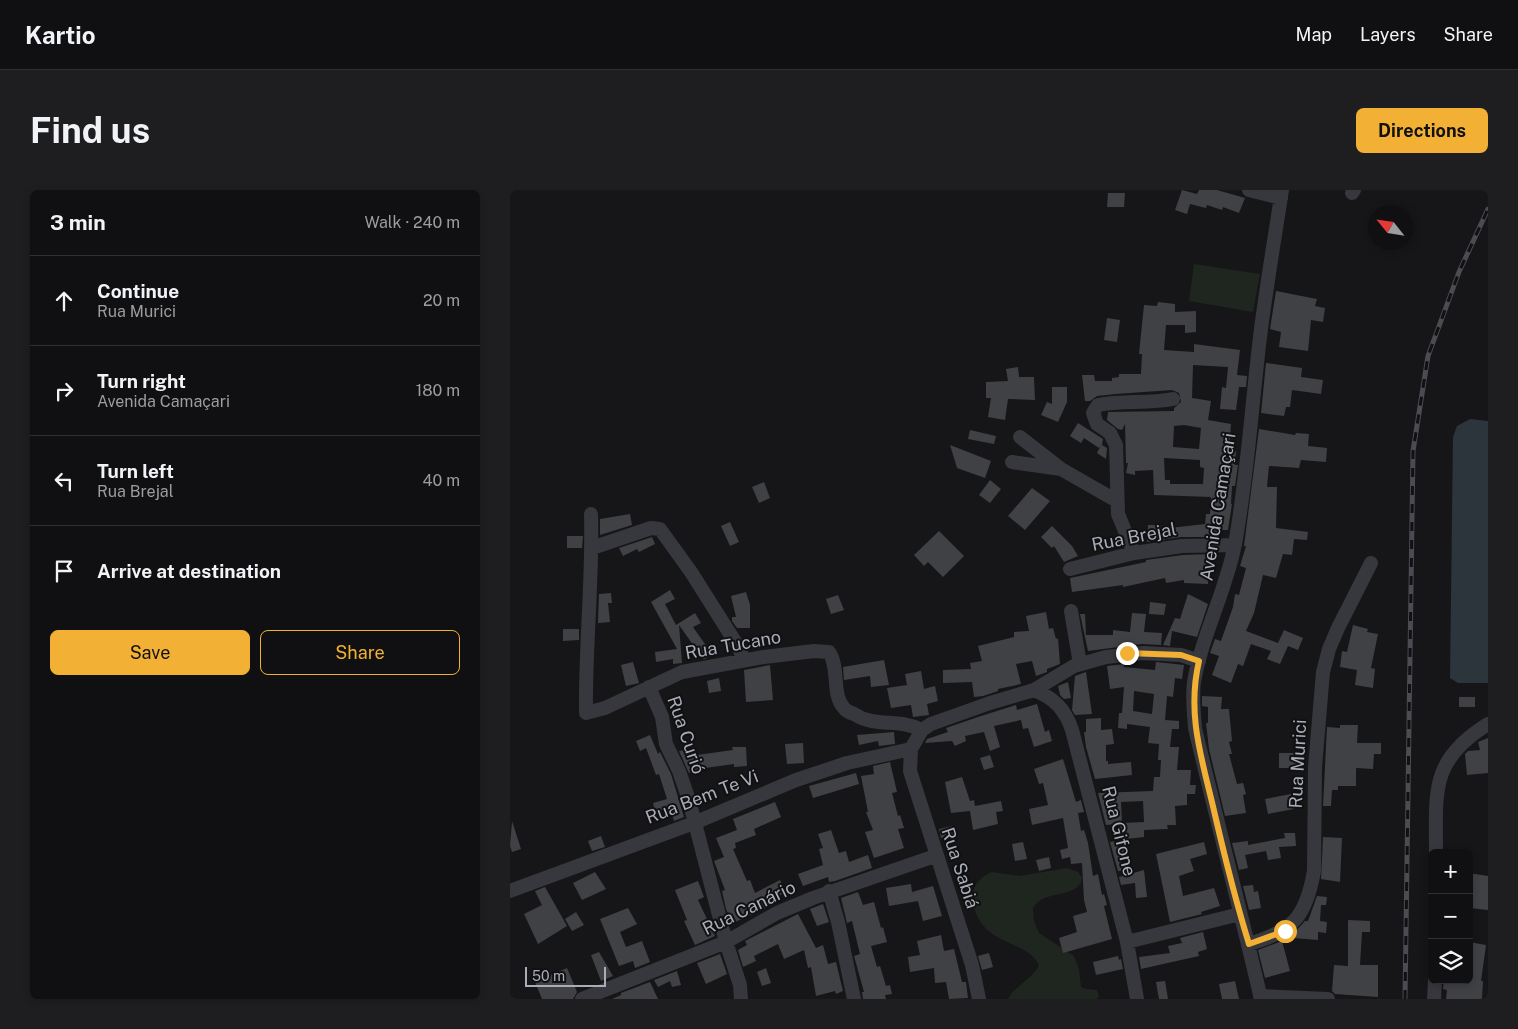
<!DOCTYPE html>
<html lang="en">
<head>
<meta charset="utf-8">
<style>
	:root { --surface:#101012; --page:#1e1e20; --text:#f1f3f6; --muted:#9c9d9f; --line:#303032; --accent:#f2b134 }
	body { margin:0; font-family:"Public Sans",sans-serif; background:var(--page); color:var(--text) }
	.controls { position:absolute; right:15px; bottom:15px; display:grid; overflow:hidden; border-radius:8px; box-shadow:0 2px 8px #0003 }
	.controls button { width:45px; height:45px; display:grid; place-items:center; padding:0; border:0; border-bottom:1px solid var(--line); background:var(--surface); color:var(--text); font:25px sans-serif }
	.compass { position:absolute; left:858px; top:15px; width:45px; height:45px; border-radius:50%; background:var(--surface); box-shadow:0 2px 8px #0003; rotate:300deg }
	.scale { position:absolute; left:15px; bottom:12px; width:81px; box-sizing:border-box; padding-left:5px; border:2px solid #a8adb8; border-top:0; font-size:14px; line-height:18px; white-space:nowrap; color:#a8adb8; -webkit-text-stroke:4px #111113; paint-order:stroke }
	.stop { position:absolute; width:15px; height:15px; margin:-11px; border:4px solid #f2b134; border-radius:50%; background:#fff }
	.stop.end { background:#f2b134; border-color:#fff; box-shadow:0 1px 5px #0008 }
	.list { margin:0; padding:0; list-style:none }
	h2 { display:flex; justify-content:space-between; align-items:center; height:65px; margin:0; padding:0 20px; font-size:21px }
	h2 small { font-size:16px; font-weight:400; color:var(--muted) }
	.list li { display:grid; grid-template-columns:32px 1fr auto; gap:15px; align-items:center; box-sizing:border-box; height:90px; padding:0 20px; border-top:1px solid var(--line) }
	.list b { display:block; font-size:19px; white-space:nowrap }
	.list p { margin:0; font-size:16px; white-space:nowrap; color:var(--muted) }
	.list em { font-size:16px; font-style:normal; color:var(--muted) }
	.actions { display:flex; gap:10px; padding:15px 20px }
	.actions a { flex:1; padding:11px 0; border:1px solid var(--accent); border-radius:8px; text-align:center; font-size:18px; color:var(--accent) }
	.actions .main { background:var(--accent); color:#111 }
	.icon { flex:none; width:28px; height:28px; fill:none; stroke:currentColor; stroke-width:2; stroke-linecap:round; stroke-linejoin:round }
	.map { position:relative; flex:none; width:978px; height:809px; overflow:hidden; border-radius:8px }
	header { display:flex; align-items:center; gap:30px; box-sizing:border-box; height:70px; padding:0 25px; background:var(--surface); border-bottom:1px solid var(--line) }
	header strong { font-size:24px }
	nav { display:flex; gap:28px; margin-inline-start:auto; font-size:18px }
	.intro { display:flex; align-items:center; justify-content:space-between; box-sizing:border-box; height:120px; padding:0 30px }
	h1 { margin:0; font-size:35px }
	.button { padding:12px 22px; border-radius:8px; background:var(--accent); color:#111; font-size:18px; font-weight:700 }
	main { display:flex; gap:30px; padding:0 30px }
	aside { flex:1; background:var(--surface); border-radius:8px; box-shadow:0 2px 8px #0003 }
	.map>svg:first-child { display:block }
	.green { fill:#1e261f }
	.water { fill:#2c353c }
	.building { fill:#404145; fill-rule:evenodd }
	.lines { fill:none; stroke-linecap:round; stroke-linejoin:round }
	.minor { stroke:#37383d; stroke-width:14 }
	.rail-casing { stroke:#4a4c52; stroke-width:5 }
	.rail { stroke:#111113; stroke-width:3; stroke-dasharray:9; stroke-linecap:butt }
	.route { stroke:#f2b134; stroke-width:6 }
	.labels { text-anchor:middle; stroke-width:4; stroke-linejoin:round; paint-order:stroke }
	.street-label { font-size:18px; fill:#a8adb8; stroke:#111113 }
</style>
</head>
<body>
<header>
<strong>Kartio</strong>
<nav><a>Map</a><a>Layers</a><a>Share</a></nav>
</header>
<div class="intro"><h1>Find us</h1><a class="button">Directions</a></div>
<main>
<aside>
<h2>3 min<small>Walk · 240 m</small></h2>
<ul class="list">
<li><svg class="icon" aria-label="ahead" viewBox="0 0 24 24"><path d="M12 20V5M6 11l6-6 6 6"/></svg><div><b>Continue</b><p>Rua Murici</p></div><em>20 m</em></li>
<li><svg class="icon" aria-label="right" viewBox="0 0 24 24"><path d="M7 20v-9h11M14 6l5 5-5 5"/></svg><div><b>Turn right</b><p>Avenida Camaçari</p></div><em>180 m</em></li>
<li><svg class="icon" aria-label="left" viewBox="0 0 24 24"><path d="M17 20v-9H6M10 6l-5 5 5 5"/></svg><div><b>Turn left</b><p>Rua Brejal</p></div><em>40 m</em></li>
<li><svg class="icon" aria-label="arrive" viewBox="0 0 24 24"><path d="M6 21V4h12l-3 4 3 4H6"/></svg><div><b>Arrive at destination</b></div></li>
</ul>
<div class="actions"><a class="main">Save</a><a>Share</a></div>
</aside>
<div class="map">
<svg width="978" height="809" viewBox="0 0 978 809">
	<rect width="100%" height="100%" fill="#161618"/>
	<path class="green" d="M 684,74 L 750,84 L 743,122 L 679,111 Z
		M 557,678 L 568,682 L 572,687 L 571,693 C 559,709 533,700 523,718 L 524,731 L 529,743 L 564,766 L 569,779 L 571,797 L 576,799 L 587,800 L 589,806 L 587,809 L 498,809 C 504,797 519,791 529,776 C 520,749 465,757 463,707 C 463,693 471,687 482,682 L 509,686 Z"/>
	<path class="water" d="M 960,229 L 978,231 L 978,493 L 948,493 L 940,488 L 943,247 L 947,236 Z"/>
	<path class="building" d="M 672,0 L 687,4 L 689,0 L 707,0 L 735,8 L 729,23 L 713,17 L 712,20 L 697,15 L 696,18 L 680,14 L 677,24 L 665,20 Z
		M 598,3 L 615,3 L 614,17 L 597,17 Z
		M 766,101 L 807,109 L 805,116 L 815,118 L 813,132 L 801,130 L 798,161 L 769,157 L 771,142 L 760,139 Z
		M 648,112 L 665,114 L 665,122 L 686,121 L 686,142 L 675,143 L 675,135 L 656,135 L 654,160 L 684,162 L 684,154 L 730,160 L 727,185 L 737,186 L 736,197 L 729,197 L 726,220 L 710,219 L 712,197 L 716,198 L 718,177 L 683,175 L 682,208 L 701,211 L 698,230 L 721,234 L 719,260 L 726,261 L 725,275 L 728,275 L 725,296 L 722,296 L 721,314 L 722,314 L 718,340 L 709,340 L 709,347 L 671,347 L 637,352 L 638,335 L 651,335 L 651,339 L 695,334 L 696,324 L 700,324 L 701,307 L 644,305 L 643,280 L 625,281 L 625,285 L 616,283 L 618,273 L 616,273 L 615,234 L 612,240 L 608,239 L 597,230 L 598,222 L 664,221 L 664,218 L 671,212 L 669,203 L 662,200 L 606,204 L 587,206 L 580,211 L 575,211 L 572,185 L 584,185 L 585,191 L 602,191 L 602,188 L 609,187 L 609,184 L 631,184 L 632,164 L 629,164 L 634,115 L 647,116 ZM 674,235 L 691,238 L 689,259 L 663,257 L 664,236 ZM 654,268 L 690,270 L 690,277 L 694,278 L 693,294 L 660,294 L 660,290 L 655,290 Z
		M 597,128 L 610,130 L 607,152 L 594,150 Z
		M 756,173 L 792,178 L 791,187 L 813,190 L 811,204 L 782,200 L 780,217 L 776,217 L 774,226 L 751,223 Z
		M 508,177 L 509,187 L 524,187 L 525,210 L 498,209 L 495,230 L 478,227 L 481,208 L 476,208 L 476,192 L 498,191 L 496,179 Z
		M 542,197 L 557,197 L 557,212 L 548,232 L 531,225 L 537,212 L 542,214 Z
		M 568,233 L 593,249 L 592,255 L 597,258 L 596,269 L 587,263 L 591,255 L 589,258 L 574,248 L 571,253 L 560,246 Z
		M 749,239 L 785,245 L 786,243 L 799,244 L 798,256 L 817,258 L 816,272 L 791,270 L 789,278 L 759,276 L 757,297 L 767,297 L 766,338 L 798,342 L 797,350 L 784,349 L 782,365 L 773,364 L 766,388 L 753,385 L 744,423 L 736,441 L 768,453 L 774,440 L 793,448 L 788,460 L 778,456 L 770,474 L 757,469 L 761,461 L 741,454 L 733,476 L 728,474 L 721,493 L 702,485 L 709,466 L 700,463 L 705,449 L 711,451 L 723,417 L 725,404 L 729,405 L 736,378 L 730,376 L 736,356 L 734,356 Z
		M 460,240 L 486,246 L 484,254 L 458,249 Z
		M 440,255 L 481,271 L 475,288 L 447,278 Z
		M 480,290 L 491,299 L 480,313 L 469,305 Z
		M 254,292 L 260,308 L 249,313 L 242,297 Z
		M 522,298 L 540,311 L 515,340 L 498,326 Z
		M 120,324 L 122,335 L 90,345 L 90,329 Z
		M 220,332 L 229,352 L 220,356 L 211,336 Z
		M 542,336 L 562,356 L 568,366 L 554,372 L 544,356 L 542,358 L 531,347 Z
		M 429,341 L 454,366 L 433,387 L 418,372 L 414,376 L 404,365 Z
		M 57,346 L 73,346 L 72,358 L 57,358 Z
		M 142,347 L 145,354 L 129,362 L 127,359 L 113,366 L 109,358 Z
		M 704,364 L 703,381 L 699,381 L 698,394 L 674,393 L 674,390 L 656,393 L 655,388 L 613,397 L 613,395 L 562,402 L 560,388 L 636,372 L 636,370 L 673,365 Z
		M 160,400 L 165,409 L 155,414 L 166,435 L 185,423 L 191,433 L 183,437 L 202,464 L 195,469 L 193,469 L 169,435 L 172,473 L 163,474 L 163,469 L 146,472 L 145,462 L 167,459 L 141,412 Z
		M 236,402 L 240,415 L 240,438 L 227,438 L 222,431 L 222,427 L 226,427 L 221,406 Z
		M 101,403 L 102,413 L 98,413 L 100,432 L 88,433 L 89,404 Z
		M 678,404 L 698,414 L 687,447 L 662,441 L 660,456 L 653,455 L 665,428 L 670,429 Z
		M 328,405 L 334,420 L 321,424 L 316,409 Z
		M 640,412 L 656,414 L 654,425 L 639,424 Z
		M 536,422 L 539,439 L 543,438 L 546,449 L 548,448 L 550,474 L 537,479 L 537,482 L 526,486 L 522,471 L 506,474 L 511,494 L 488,499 L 488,501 L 473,506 L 464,507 L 462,492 L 433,493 L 433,480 L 461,479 L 460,473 L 472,471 L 468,456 L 504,447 L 504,442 L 519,441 L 516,426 Z
		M 622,423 L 636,424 L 634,442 L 652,443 L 651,455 L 632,454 L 578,461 L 570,424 L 575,424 L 576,445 L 603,445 L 603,440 L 620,442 Z
		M 843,435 L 858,439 L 857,442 L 868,444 L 861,478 L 865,479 L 863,498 L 845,495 L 847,480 L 830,477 L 832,461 L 837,462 Z
		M 53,439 L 69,439 L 69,450 L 53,451 Z
		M 374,470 L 379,495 L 361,497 L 360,486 L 334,490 L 333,477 Z
		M 123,472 L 129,493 L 116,496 L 111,475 Z
		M 646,472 L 674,475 L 672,489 L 665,488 L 663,507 L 657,506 L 655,530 L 669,531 L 669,539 L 662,539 L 660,557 L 669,557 L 667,580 L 681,580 L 680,595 L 686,595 L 685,604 L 677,604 L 677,615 L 665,616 L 666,635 L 657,635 L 658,639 L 634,640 L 634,647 L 616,649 L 616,641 L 609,641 L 609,634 L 596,635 L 588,603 L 643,601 L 644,587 L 650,587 L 651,570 L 648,570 L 649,554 L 638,553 L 640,537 L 617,534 L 617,539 L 608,538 L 609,523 L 612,523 L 614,497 L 600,499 L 597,476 L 614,474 L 614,477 L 645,480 ZM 624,501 L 644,504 L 642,524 L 623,521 ZM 633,611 L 634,632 L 612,633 L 611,612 Z
		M 260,475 L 263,510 L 236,512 L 234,480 Z
		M 411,481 L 414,499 L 425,496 L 428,511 L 417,514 L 419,525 L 403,527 L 401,515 L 381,518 L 377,498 L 397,495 L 395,484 Z
		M 576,482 L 582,524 L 565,525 L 562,520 L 565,486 Z
		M 209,488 L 211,501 L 199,503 L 197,491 Z
		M 558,492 L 561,508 L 554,509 L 550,505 L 548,496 Z
		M 692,506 L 712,507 L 711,519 L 719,519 L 722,551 L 719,552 L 722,564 L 719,564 L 727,594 L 733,593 L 736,604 L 733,605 L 736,623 L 715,626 L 699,559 L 696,533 L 698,533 L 698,517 L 692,516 Z
		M 949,507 L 965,507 L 965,517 L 949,517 Z
		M 527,514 L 535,542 L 539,540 L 542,551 L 524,557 L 518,538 L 513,539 L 511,530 L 484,536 L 490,557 L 480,561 L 474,542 L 455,546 L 456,551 L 445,556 L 442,551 L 415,553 L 417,549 L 438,542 L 436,538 L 471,526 L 506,515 L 507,520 Z
		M 591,528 L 591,540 L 602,539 L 604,554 L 596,555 L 596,571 L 598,571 L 598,574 L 621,572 L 622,585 L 585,589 L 576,557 L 574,542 L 576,542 L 576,529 Z
		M 830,535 L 848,535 L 847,553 L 871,553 L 871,564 L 864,564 L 863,579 L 846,578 L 846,596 L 828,596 L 828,600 L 822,600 L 821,616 L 813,616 L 817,537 L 830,538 Z
		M 384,542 L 385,554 L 369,556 L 368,551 L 349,555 L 347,545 Z
		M 140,545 L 148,564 L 150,562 L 161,584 L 174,627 L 164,631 L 160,618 L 145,622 L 143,613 L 157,609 L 149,584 L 146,585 L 136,558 L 130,561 L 126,551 Z
		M 978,548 L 978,583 L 957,585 L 955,564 L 958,561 L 970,560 L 968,552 Z
		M 293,553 L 294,573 L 277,574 L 275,554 Z
		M 222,557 L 236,557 L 237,576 L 224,577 L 224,574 L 195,578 L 179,583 L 169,561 L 185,558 L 187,565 L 223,560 Z
		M 769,563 L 791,563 L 791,578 L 769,578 Z
		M 480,565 L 484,577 L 474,580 L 470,568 Z
		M 553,569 L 566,612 L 571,610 L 574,622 L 568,623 L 571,641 L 574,640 L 578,653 L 583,686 L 588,684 L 592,705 L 594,704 L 597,715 L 594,716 L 602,749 L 553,763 L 549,748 L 567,742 L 563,726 L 577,722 L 574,710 L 572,673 L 561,674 L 560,667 L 552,669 L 550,660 L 558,658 L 553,628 L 522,635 L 519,619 L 538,615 L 533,593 L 529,594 L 524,579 Z
		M 380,572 L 387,602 L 382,603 L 388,626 L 390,625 L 394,638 L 388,639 L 394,658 L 364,668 L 355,642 L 363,640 L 356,622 L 358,622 L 351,586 L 364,584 L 363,576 Z
		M 346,583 L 349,594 L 303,608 L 299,596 Z
		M 452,587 L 460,611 L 464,610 L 465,616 L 491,611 L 493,621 L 486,622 L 488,634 L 463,640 L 460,621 L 441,623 L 435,592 Z
		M 781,604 L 784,619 L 758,624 L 755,609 Z
		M 265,612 L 271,627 L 244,639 L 246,645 L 225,653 L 226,658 L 223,659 L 237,691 L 240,690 L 245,703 L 270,690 L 276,702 L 262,710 L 264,714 L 223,733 L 216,719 L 212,701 L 215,700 L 204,671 L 214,667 L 206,648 L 227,640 L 223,629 Z
		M 2,631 L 11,659 L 2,662 L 0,656 Z
		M 442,636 L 444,645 L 431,648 L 429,639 Z
		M 321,640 L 329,663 L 336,661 L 339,672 L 358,665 L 362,678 L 325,691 L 319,692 L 318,687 L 293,696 L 288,684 L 313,675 L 309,659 L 313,658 L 308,644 Z
		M 774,643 L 785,643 L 786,656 L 769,657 L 771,668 L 758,670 L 756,661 L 735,665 L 738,678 L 729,680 L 722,653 L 738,651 L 738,655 L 775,648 Z
		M 91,646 L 95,657 L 82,661 L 78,651 Z
		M 813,647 L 832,648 L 830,692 L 811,689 Z
		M 612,650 L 615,662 L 610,663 L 613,681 L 608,681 L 600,652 Z
		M 513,652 L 517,669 L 505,671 L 502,654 Z
		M 694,652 L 697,664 L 680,669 L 684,681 L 669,686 L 673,706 L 704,698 L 710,716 L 691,722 L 692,724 L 660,732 L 646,664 Z
		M 539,667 L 541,678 L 529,681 L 526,670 Z
		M 634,680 L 637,707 L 626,708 L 625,693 L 611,695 L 609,687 Z
		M 85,682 L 96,699 L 72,710 L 63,693 Z
		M 959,683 L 978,686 L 978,720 L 959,718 Z
		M 188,691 L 194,707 L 188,710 L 205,746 L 185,755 L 174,731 L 177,730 L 165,700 Z
		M 401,694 L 402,702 L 423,696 L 432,726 L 413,731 L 408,711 L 379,716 L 376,698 Z
		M 743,695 L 744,702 L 748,701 L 751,718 L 739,720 L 733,696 Z
		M 35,697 L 57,736 L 28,754 L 14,724 L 32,715 L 25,701 Z
		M 348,702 L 353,715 L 364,712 L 371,738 L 373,737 L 377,752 L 361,756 L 367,777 L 370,776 L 376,796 L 380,795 L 382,804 L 375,805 L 376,809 L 353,809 L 352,802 L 354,802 L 344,766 L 350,764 L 342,731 L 337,733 L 331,708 Z
		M 807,706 L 817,707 L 816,715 L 811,715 L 810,731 L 817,732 L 816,743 L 808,742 L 808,750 L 783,748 L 784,743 L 795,731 L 798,731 Z
		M 313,714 L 319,732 L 307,736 L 300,719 Z
		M 118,718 L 127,734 L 110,742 L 116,757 L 132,751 L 140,772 L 125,778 L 123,771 L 109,776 L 90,729 Z
		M 66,722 L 74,735 L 62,741 L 55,729 Z
		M 288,724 L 306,758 L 313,755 L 318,774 L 326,772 L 333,801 L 326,804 L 325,801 L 306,806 L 301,777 L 298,778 L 294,760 L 274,769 L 268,754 L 244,766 L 246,771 L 233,777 L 228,760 L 237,755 L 235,751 Z
		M 838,730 L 860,731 L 860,742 L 852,742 L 850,775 L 868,775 L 868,807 L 825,804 L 822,801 L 824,775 L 838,776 Z
		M 693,742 L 697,759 L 688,762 L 689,766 L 631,779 L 629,767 L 660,763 L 658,756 L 672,753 L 670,748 Z
		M 431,745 L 434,761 L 444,759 L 452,792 L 456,792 L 458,808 L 439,809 L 436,792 L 425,793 L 424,778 L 400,782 L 398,767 L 410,765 L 407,751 Z
		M 772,751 L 780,781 L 755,788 L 748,760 Z
		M 959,752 L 976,755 L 971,791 L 973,791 L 972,809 L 936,809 L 937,800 L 933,799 L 934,790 L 959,793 Z
		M 89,762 L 103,786 L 91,791 L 81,765 Z
		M 479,763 L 483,777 L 472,780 L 468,766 Z
		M 210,764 L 217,784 L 196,794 L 187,773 Z
		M 608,766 L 609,770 L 611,769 L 613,779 L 586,785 L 583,772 Z
		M 57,778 L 67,802 L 63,809 L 32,809 L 25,792 Z
		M 256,778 L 261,793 L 252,796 L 247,782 Z
		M 167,781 L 171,795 L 162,797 L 160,791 L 148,797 L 144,790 Z
		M 655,791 L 658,809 L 649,809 L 646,792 Z
		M 725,791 L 729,809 L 712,809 L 709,794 Z
		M 140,792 L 148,809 L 102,809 L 111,805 L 111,803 Z"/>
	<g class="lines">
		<path class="minor" d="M 739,0 L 771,8
			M 842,3 L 844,0
			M 510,247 L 551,279
			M 502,272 L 551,279 L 607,311
			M 81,324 C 83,390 75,457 76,523 L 95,518 L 172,482 L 254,467 L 304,461 L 319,462 C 330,478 321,504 334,518 C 336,521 341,523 344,524 C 365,538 390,528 412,540
			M 82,358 L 141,338 L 150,339 L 181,382 L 229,458 L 234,470
			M 624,363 L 608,324 L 606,255 L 600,243 L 587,234 L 583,223 L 588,215 C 612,210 638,214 663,209
			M 560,379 L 624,363 L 672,356 L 725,355
			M 561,421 L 570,474
			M 139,497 L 152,527 L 156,554 L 169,581 L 179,610 L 216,752 L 230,795 L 231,809
			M 524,500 C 544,508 555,519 562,540 L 617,752 L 627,809
			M 926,663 C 926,601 920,570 978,534
			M 0,701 L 184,633 L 286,590 L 337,573 L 401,559
			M 319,701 L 328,732 L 344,809
			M 617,752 L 730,724
			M 739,754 C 783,741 796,727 804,681 L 805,577 L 813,482 L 819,459 L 828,438 L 861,373
			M 750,806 L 818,809
			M 72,809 L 216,752 L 267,723 L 303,708 L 425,666
			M 469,809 L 462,775 L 400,581 L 401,559 L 412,540 L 421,534 L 480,513 L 524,500 L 564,476 L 596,467 L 633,463 L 671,465 L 689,471
			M 751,809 C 730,718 706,628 685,538 C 684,523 682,507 684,492 C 692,445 716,401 725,354 C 738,283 742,210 751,139 C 757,93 765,46 772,0
			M 924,809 L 925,790"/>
		<g class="rail-casing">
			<path id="rail" d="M 895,809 L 903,261 L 918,166 L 949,82 L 978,19"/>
		</g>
		<use href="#rail" class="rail"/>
	</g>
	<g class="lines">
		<path class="route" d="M 617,463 L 671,465 L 689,471 C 676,526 693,572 705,625 C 715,668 726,712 739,754 L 775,741"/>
	</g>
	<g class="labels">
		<g class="street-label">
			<text transform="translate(708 317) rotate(-81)" y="6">Avenida Camaçari</text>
			<text transform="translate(624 347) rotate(-11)" y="6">Rua Brejal</text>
			<text transform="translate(223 455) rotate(-10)" y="6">Rua Tucano</text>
			<text transform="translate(176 545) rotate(71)" y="6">Rua Curió</text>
			<text transform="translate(788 574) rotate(-87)" y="6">Rua Murici</text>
			<text transform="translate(192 607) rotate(-21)" y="6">Rua Bem Te Vi</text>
			<text transform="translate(609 641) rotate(76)" y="6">Rua Gifone</text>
			<text transform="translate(450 678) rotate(72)" y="6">Rua Sabiá</text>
			<text transform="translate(239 718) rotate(-26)" y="6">Rua Canário</text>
		</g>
	</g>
</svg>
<div class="controls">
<button>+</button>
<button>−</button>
<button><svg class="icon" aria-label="layers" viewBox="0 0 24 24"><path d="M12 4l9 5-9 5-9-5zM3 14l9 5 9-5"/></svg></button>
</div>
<svg class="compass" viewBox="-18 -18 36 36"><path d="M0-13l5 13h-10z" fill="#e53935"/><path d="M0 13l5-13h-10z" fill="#9c9d9f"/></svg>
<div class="scale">50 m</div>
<div class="stop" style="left:775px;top:741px"></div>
<div class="stop end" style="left:617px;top:463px"></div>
</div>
</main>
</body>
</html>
